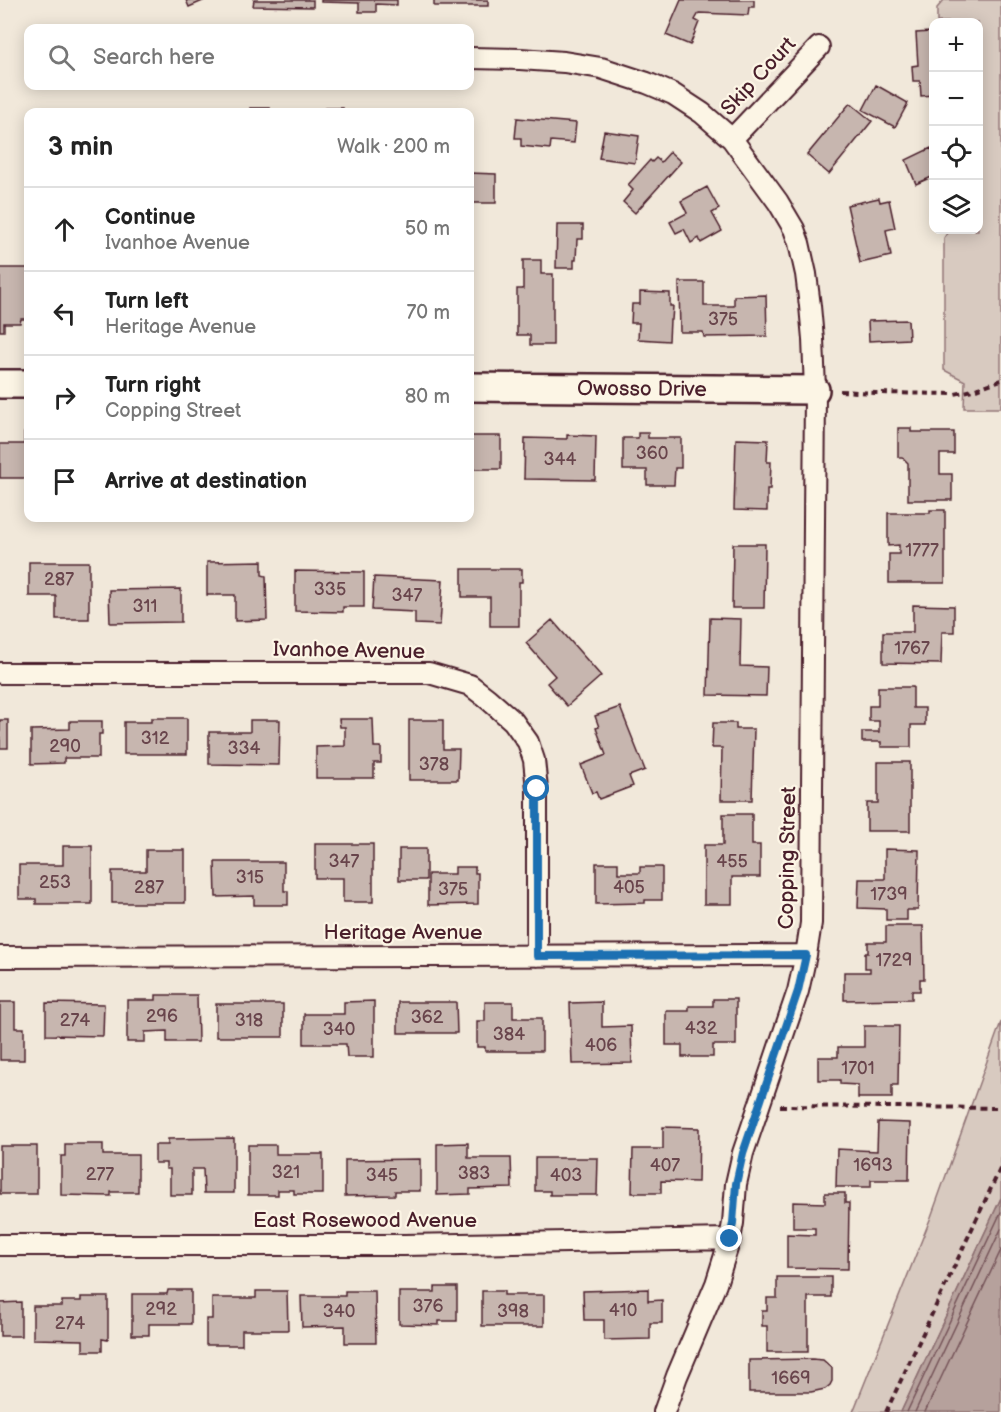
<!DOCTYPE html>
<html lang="en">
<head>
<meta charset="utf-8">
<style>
	:root { --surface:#fff; --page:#f2f2f2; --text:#222; --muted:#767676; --line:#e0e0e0 }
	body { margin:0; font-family:"Balsamiq Sans",sans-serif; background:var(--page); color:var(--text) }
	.controls { position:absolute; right:18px; top:18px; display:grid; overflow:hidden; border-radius:12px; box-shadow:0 3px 15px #0003 }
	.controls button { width:54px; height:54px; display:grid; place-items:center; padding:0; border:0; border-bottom:2px solid var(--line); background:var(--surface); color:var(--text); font:30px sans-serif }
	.stop { position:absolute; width:18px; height:18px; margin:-14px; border:4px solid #1f6fb2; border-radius:50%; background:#fff }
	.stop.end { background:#1f6fb2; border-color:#fff; box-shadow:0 2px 6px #0008 }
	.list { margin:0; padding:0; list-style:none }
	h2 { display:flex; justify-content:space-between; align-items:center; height:78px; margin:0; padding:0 24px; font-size:26px }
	h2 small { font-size:20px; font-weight:400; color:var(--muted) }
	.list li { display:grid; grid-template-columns:39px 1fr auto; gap:18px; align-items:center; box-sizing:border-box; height:84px; padding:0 24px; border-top:2px solid var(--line) }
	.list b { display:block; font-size:22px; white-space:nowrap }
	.list p { margin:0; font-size:20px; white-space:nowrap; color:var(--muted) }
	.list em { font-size:20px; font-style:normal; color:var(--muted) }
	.icon { flex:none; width:33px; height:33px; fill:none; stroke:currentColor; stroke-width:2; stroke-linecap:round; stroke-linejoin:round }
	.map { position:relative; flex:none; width:1001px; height:1412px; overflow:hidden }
	.search { position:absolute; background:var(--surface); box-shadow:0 3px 15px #0003; left:24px; top:24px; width:450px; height:66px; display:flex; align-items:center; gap:15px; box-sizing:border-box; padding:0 21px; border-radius:12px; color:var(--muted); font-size:22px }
	.panel { position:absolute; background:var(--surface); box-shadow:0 3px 15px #0003; left:24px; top:108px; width:450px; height:414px; border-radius:12px }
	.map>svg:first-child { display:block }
	.green { fill:#d8cac0; stroke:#917476; stroke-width:1.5 }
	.water { fill:#b6a19c; stroke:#8b6d6f; stroke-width:1.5 }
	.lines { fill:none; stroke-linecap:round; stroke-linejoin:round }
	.shore { stroke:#755358; stroke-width:1.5 }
	.building { fill:#c7b6af; stroke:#4a1f2b; stroke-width:1.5 }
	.street-casing { stroke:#4a1f2b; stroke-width:24 }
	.secondary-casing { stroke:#4a1f2b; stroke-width:32 }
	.path { stroke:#4a1f2b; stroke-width:4; stroke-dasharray:6 4.5; stroke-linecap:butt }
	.street { stroke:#fcf5e5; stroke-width:20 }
	.secondary { stroke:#fcf5e5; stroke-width:27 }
	.route { stroke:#1f6fb2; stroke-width:8 }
	.labels { text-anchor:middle; stroke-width:4.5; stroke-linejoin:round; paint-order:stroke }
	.number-label { font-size:18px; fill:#69454c }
	.street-label { font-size:21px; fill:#4a1f2b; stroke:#fcf5e5 }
</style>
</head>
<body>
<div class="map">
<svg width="1001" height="1412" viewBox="0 0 1001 1412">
	<rect width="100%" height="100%" fill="#f1e8da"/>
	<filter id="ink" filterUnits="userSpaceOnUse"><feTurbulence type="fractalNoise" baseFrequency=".0167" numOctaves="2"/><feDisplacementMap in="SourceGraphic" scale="12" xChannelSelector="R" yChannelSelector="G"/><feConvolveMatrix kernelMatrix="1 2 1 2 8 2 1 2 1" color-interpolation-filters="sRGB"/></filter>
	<g filter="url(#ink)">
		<path class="green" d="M 944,0 L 1001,0 L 1001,408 L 964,408 L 965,381 L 944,370 L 944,238 L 949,230 L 978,230 L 978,22 L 937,22 L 937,8 Z
			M 1001,1022 L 1001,1198 L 901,1412 L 853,1412 L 931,1217 Z"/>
		<path class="water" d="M 1001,1198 L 1001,1412 L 901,1412 Z"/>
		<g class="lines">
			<path class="shore" d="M 907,1412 L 1001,1212
				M 915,1412 L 1001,1229
				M 925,1412 L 1001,1250"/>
		</g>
		<path class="building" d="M 186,0 L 205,0 L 189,7 Z
			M 254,0 L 313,0 L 313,7 L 253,6 Z
			M 321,0 L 397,0 L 397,5 L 376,4 L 376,12 L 359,12 L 359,3 L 321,2 Z
			M 434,0 L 488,0 L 488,6 L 434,6 Z
			M 681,0 L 754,0 L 754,7 L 749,7 L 748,15 L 699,13 L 695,20 L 699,22 L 690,45 L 666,35 Z
			M 930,32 L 934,95 L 921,96 L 920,81 L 913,81 L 912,66 L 918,65 L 916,33 Z
			M 876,85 L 908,103 L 895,127 L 863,110 Z
			M 850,103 L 872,121 L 829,174 L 807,155 Z
			M 250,108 L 270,108 L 270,112 L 251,112 Z
			M 325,108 L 343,108 L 343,112 L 325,112 Z
			M 196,111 L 220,111 L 220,112 L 196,112 Z
			M 517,118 L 576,123 L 574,143 L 551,141 L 550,149 L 521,146 L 521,138 L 515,138 Z
			M 604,131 L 639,136 L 635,163 L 599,158 Z
			M 931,148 L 934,154 L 934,176 L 916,184 L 906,160 Z
			M 670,152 L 681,162 L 635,213 L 623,202 L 633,190 L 628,185 L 650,160 L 652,162 L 656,158 L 661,162 Z
			M 470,173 L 496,174 L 496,203 L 470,203 Z
			M 707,187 L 719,209 L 712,213 L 722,231 L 701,243 L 699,238 L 691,243 L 684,229 L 676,233 L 670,222 L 687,213 L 681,201 Z
			M 879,198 L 880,202 L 889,200 L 895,228 L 886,230 L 891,256 L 860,263 L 847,205 Z
			M 557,225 L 583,225 L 583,239 L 577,239 L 576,260 L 574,260 L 574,268 L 556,268 Z
			M 523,260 L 541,260 L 541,274 L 553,274 L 553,345 L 530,345 L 530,335 L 517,335 L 517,289 L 523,289 Z
			M 0,268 L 28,268 L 28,319 L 21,319 L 20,323 L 4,323 L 4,331 L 0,331 Z
			M 679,282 L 704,282 L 704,306 L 734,306 L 734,296 L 766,295 L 767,336 L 704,337 L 703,332 L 680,332 Z
			M 640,292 L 670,293 L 670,306 L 673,306 L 672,320 L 670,320 L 669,341 L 638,339 L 639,323 L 631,323 L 632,304 L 640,304 Z
			M 908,320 L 909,339 L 869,341 L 868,321 Z
			M 898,428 L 911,428 L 911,432 L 954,432 L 954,454 L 940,454 L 940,474 L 952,474 L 952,500 L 908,500 L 908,463 L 902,457 L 898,457 Z
			M 24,433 L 28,433 L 28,478 L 0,478 L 0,444 L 24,444 Z
			M 638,433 L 648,433 L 648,438 L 681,438 L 681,468 L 675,468 L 674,485 L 647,485 L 647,470 L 623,470 L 623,438 L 638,438 Z
			M 567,435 L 596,436 L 595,480 L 524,479 L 525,438 L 567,439 Z
			M 470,436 L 501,436 L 501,469 L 470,469 Z
			M 736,439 L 768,440 L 767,462 L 771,462 L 770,489 L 767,489 L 767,511 L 734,510 Z
			M 930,510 L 945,510 L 945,583 L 889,583 L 889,554 L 899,554 L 899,545 L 888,546 L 888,513 L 930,513 Z
			M 733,544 L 765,544 L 764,608 L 732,608 Z
			M 262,561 L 262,575 L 266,576 L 267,620 L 235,621 L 235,595 L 207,595 L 207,562 Z
			M 29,562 L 89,562 L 89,619 L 56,619 L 56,596 L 29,596 Z
			M 462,569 L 522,569 L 522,582 L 519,582 L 519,626 L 490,626 L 490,597 L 462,597 Z
			M 295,571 L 364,572 L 364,607 L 343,607 L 343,612 L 295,611 Z
			M 374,577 L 443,580 L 440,625 L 415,624 L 415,612 L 372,610 Z
			M 181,589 L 181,622 L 110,623 L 109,590 Z
			M 913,605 L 954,606 L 954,632 L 942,632 L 941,664 L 883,663 L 883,632 L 913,632 Z
			M 710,618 L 741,619 L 740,666 L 767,667 L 766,696 L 708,695 Z
			M 552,620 L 601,676 L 567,706 L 547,683 L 555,676 L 526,643 Z
			M 878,687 L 913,687 L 913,708 L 925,708 L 925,725 L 911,725 L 911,747 L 881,747 L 881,742 L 862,742 L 862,732 L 879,732 L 879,721 L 869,721 L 869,706 L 878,706 Z
			M 620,707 L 645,770 L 629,776 L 633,786 L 599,799 L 596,792 L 592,793 L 581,765 L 606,755 L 596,728 L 599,727 L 595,716 Z
			M 151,718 L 187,718 L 187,754 L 124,754 L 124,722 L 151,722 Z
			M 339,719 L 373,719 L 374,747 L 381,747 L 381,763 L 374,763 L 374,778 L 316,778 L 316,747 L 345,746 L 345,727 L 340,727 Z
			M 0,720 L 8,720 L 8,748 L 0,748 Z
			M 250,720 L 280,720 L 279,765 L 209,764 L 209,732 L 250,732 Z
			M 409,720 L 443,720 L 443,749 L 459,749 L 458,780 L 409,780 Z
			M 70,721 L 102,721 L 102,734 L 99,734 L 99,758 L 64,758 L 64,763 L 31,764 L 31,730 L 70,729 Z
			M 713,723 L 736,723 L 736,729 L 754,729 L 752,800 L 721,800 L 722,748 L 712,748 Z
			M 878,762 L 910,762 L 910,831 L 867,831 L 867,803 L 878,803 Z
			M 723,814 L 752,814 L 752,845 L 760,845 L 760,877 L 732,877 L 732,904 L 704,904 L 704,845 L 723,845 Z
			M 315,844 L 373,844 L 373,902 L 343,902 L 343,878 L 315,878 Z
			M 63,846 L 92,846 L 92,904 L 36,904 L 36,899 L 19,899 L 19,865 L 63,865 Z
			M 399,849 L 426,849 L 426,880 L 399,880 Z
			M 885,849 L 919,850 L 918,910 L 907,910 L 907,920 L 886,920 L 886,909 L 858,908 L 859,879 L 885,879 Z
			M 146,850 L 185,850 L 185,903 L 112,903 L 112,871 L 146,871 Z
			M 215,862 L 284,862 L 284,891 L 288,891 L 288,905 L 254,905 L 254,896 L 216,897 Z
			M 596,863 L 618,863 L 618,873 L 640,873 L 640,867 L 662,867 L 662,900 L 645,900 L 645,903 L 596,904 Z
			M 455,867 L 475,867 L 475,873 L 478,873 L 478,904 L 428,905 L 428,874 L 455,874 Z
			M 886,926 L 923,926 L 924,979 L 920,979 L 920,991 L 912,991 L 912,999 L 844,1000 L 844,972 L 870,972 L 870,968 L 865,968 L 865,953 L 868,953 L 868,942 L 886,942 Z
			M 156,995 L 197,995 L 198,1042 L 167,1042 L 167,1031 L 145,1032 L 145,1042 L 127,1042 L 127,1000 L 156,1000 Z
			M 713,999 L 736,999 L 736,1045 L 713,1045 L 713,1057 L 682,1057 L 682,1045 L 666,1045 L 666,1011 L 689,1011 L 689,1006 L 713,1006 Z
			M 374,1001 L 374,1057 L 347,1057 L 346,1044 L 304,1044 L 304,1014 L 344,1014 L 344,1002 Z
			M 0,1002 L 15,1002 L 15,1028 L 24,1028 L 24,1060 L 0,1060 Z
			M 398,1002 L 456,1002 L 457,1033 L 398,1033 Z
			M 485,1002 L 513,1002 L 513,1018 L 542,1018 L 542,1051 L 485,1051 L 485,1047 L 477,1047 L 477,1021 L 485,1021 Z
			M 602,1002 L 602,1027 L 631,1026 L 632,1063 L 572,1064 L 570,1003 Z
			M 46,1003 L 104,1004 L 103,1036 L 46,1035 Z
			M 216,1004 L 283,1004 L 283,1037 L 216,1037 Z
			M 864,1026 L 899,1026 L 898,1085 L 892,1085 L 892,1098 L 858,1098 L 858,1085 L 840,1084 L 840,1080 L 818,1080 L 818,1057 L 838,1057 L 838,1047 L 864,1047 Z
			M 878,1122 L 910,1123 L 909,1180 L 871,1180 L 871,1187 L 836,1187 L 837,1149 L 877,1151 Z
			M 663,1127 L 699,1128 L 698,1182 L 661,1181 L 661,1193 L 632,1193 L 633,1149 L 663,1149 Z
			M 234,1138 L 234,1193 L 204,1193 L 203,1169 L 192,1169 L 192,1195 L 170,1195 L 170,1169 L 166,1169 L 166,1163 L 155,1163 L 155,1145 L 168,1145 L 168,1139 Z
			M 468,1143 L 468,1158 L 511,1158 L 512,1188 L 470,1189 L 470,1194 L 437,1195 L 437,1144 Z
			M 65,1144 L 103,1144 L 103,1155 L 138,1155 L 138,1192 L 111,1192 L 111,1196 L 61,1195 L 61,1156 L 65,1156 Z
			M 248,1145 L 276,1145 L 276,1154 L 323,1154 L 323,1194 L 294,1194 L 294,1190 L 278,1190 L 278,1195 L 248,1195 Z
			M 0,1146 L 37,1146 L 37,1194 L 0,1194 Z
			M 535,1158 L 598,1158 L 597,1195 L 550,1195 L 550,1191 L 535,1191 Z
			M 420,1159 L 420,1191 L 395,1191 L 395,1195 L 345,1196 L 345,1160 Z
			M 825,1193 L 845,1193 L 845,1203 L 849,1203 L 848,1269 L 787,1268 L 787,1234 L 815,1235 L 815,1228 L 793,1228 L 793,1202 L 825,1203 Z
			M 777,1277 L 831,1277 L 831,1297 L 808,1297 L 808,1352 L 767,1352 L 767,1326 L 762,1326 L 762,1311 L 767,1311 L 767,1298 L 777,1298 Z
			M 435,1287 L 457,1287 L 457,1321 L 439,1321 L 439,1325 L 399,1324 L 399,1292 L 435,1292 Z
			M 648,1289 L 648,1301 L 662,1300 L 662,1323 L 650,1323 L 650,1339 L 604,1340 L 604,1320 L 584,1320 L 583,1291 Z
			M 168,1290 L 191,1290 L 191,1324 L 149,1324 L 149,1335 L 132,1335 L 132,1294 L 167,1294 Z
			M 256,1291 L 287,1291 L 288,1330 L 242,1330 L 242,1345 L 206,1345 L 206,1319 L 212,1319 L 212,1298 L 256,1298 Z
			M 345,1291 L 375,1291 L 376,1343 L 345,1343 L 345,1326 L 302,1327 L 301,1296 L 345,1296 Z
			M 482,1291 L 504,1291 L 504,1295 L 544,1295 L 544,1326 L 482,1326 Z
			M 81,1297 L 108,1297 L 108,1340 L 102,1339 L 102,1351 L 83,1351 L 83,1340 L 33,1339 L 33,1306 L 62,1306 L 62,1301 L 81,1301 Z
			M 21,1302 L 21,1336 L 0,1336 L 0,1303 Z
			M 812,1359 L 823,1360 L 832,1368 L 832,1381 L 830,1385 L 825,1389 L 811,1392 L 749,1392 L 749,1360 Z"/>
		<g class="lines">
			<g class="street-casing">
				<path id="street" d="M 470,58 L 520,59 L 564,62 L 601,68 L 647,83 L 673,94 L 702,113 L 732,139 L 778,202 L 794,229 L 799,243 L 806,274 L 810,306 L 813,339 L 815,390 L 811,923 L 806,955 L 798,991 L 743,1153 L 736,1184 L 733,1223 L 730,1239 L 716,1284 L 677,1376 L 664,1412
					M 732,139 L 819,47
					M 0,673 L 429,673 L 470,685 L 488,699 L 513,721 L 528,742 L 534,760 L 537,789 L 537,956
					M 0,957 L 806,955
					M 0,1245 L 404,1245 L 730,1239"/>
			</g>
			<g class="secondary-casing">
				<g id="secondary">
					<path d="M 0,384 L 28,384"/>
					<path id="s1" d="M 470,387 L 815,390"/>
				</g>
			</g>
			<path class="path" d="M 840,391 L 875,393 L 955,394 L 973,390 L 1001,380
				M 780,1106 L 1001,1108
				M 886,1412 L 1001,1167"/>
			<use href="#street" class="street"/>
			<use href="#secondary" class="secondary"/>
		</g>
	</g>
	<g class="lines" filter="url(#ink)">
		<path class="route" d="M 537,789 L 537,956 L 806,955 L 798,991 L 743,1153 L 736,1184 L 733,1223 L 730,1239"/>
	</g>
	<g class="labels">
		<g class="number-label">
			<text x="723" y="325">375</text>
			<text x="652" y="459">360</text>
			<text x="560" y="465">344</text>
			<text x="922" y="556">1777</text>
			<text x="59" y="585">287</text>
			<text x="330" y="595">335</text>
			<text x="407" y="601">347</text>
			<text x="145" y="612">311</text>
			<text x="912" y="654">1767</text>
			<text x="155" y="744">312</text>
			<text x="65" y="752">290</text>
			<text x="244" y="754">334</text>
			<text x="434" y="770">378</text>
			<text x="344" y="867">347</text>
			<text x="732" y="867">455</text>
			<text x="250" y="883">315</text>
			<text x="55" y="888">253</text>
			<text x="149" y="893">287</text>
			<text x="629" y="893">405</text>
			<text x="453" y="895">375</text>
			<text x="889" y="900">1739</text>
			<text x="894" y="966">1729</text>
			<text x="162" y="1022">296</text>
			<text x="427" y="1023">362</text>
			<text x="75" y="1026">274</text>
			<text x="249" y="1026">318</text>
			<text x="701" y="1034">432</text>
			<text x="339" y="1035">340</text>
			<text x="509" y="1040">384</text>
			<text x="601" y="1051">406</text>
			<text x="858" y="1074">1701</text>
			<text x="665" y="1171">407</text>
			<text x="873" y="1171">1693</text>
			<text x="286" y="1178">321</text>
			<text x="474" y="1179">383</text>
			<text x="100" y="1180">277</text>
			<text x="382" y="1181">345</text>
			<text x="566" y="1181">403</text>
			<text x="428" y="1312">376</text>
			<text x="161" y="1315">292</text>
			<text x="623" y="1316">410</text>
			<text x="339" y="1317">340</text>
			<text x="513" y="1317">398</text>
			<text x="70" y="1329">274</text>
			<text x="791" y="1384">1669</text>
		</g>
		<g class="street-label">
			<text transform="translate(758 76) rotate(-47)" y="7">Skip Court</text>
			<text dy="7" stroke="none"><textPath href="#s1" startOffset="172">Owosso Drive</textPath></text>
			<text transform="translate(349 650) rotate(1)" y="7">Ivanhoe Avenue</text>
			<text transform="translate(787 858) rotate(-89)" y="7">Copping Street</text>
			<text x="403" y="939">Heritage Avenue</text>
			<text x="365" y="1227">East Rosewood Avenue</text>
		</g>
	</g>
</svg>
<div class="controls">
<button>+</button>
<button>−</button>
<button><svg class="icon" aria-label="locate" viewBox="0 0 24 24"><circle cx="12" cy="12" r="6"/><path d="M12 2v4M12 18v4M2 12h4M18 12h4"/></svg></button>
<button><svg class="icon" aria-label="layers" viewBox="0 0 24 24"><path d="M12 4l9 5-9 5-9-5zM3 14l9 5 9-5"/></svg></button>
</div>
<div class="stop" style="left:537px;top:789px"></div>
<div class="stop end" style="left:730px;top:1239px"></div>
<div class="search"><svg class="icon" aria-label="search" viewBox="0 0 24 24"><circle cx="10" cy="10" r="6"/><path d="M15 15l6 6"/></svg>Search here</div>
<section class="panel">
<h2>3 min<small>Walk · 200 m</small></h2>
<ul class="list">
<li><svg class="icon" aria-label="ahead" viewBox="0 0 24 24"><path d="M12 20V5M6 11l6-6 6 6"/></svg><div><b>Continue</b><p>Ivanhoe Avenue</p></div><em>50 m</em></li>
<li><svg class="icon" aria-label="left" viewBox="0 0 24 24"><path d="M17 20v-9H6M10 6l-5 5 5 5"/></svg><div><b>Turn left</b><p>Heritage Avenue</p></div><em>70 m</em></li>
<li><svg class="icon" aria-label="right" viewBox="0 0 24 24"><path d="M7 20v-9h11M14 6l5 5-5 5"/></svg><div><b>Turn right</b><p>Copping Street</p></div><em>80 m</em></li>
<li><svg class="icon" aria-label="arrive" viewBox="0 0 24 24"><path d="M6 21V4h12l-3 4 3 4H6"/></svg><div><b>Arrive at destination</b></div></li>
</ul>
</section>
</div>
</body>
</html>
